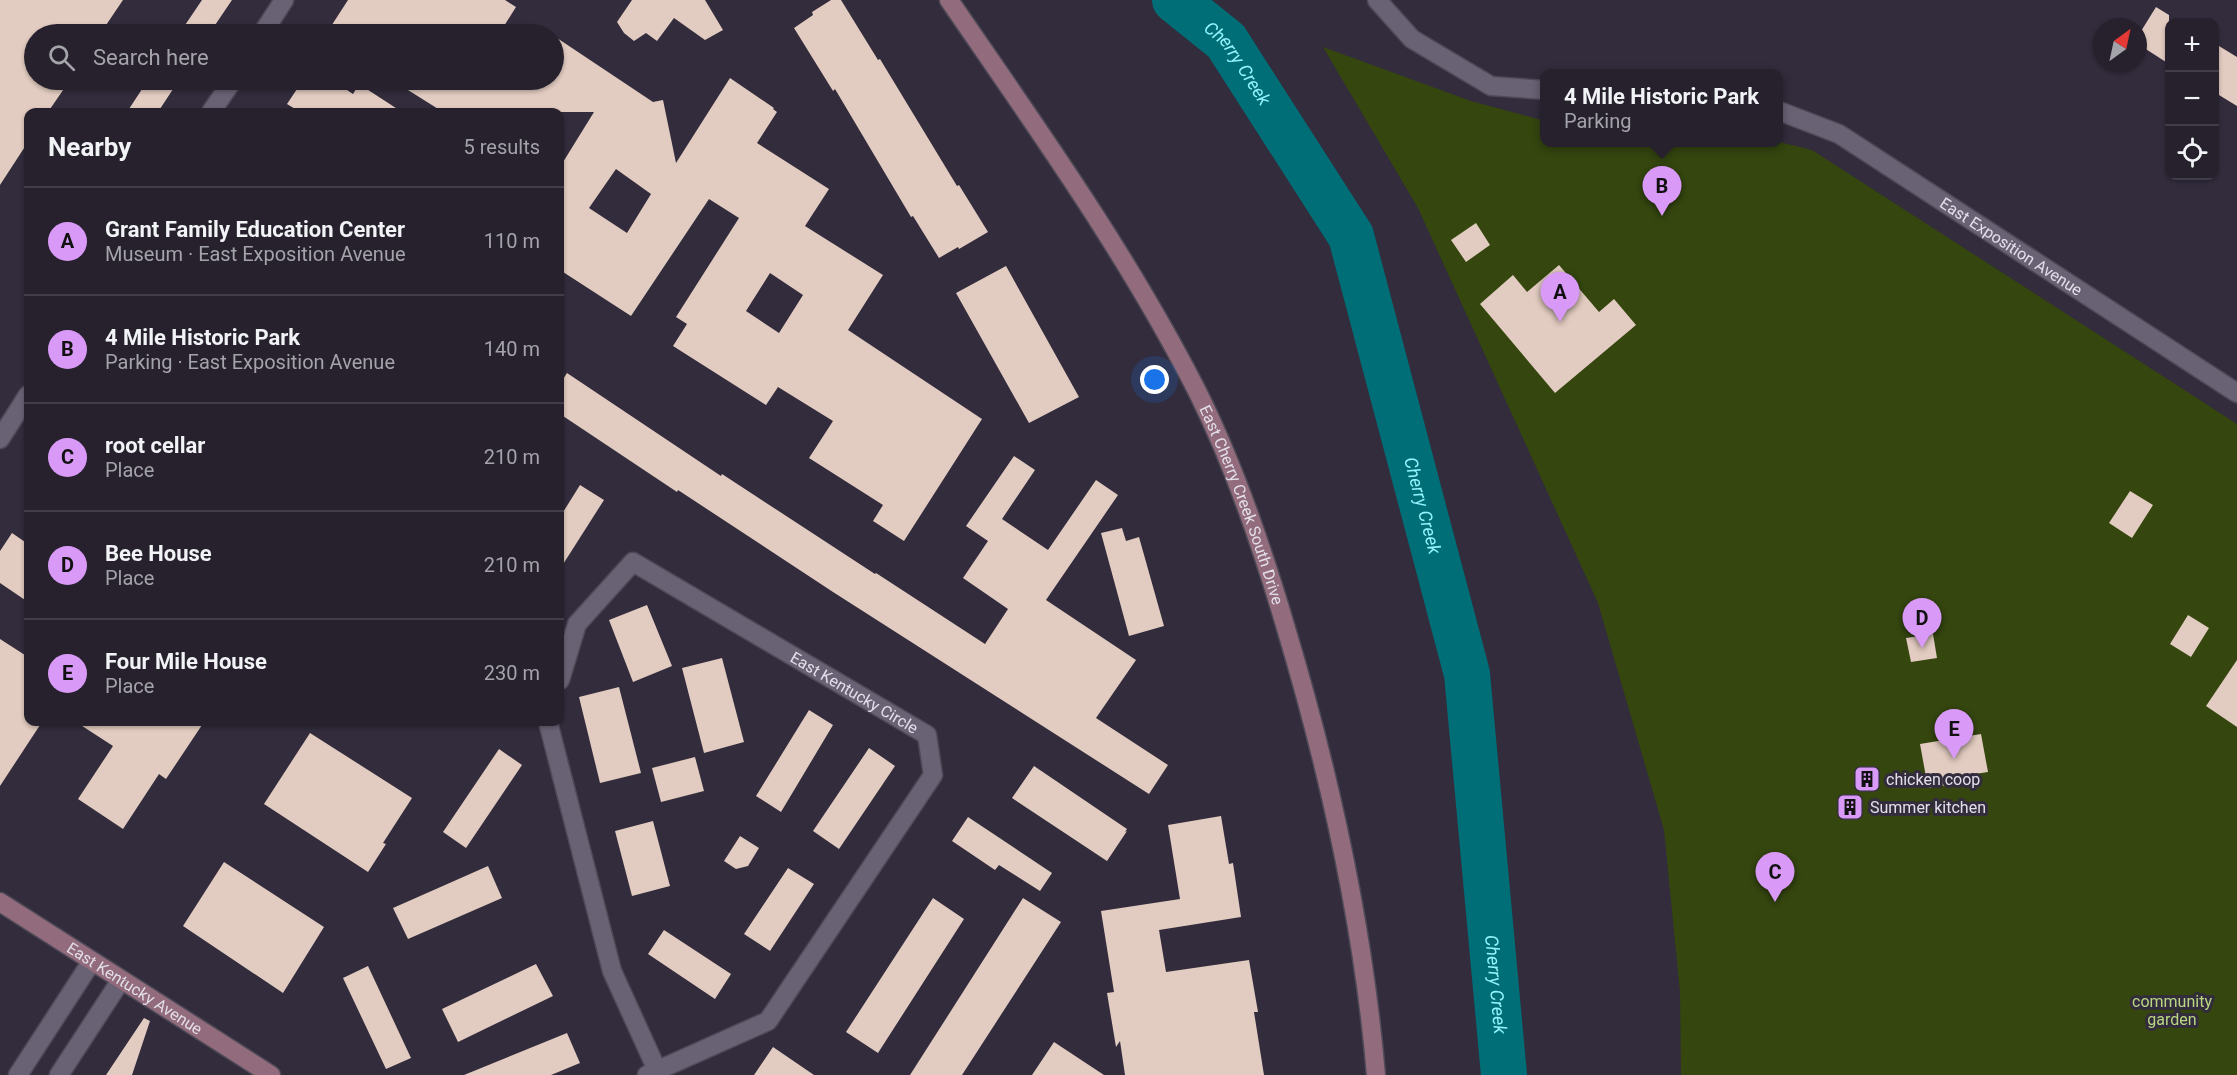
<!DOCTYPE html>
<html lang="en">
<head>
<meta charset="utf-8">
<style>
	:root { --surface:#26212d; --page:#2e2935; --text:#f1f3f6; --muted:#a4a3aa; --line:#423e49; --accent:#d99af7 }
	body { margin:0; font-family:Roboto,sans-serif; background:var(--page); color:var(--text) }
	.controls { position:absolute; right:18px; top:18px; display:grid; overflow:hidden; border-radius:12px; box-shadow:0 2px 4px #0004 }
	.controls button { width:54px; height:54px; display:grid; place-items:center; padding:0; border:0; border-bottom:2px solid var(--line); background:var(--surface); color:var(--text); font:30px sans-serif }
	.compass { position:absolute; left:2093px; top:18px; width:54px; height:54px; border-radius:50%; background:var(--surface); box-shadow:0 2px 4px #0004; rotate:33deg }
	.you { position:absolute; left:1155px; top:380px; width:21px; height:21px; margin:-15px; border:4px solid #fff; border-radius:50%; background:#1a73e8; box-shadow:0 0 0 9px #1a73e833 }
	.badge { display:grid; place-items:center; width:39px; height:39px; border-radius:50%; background:var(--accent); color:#111; font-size:20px; font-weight:700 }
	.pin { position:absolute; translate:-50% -50px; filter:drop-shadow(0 2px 3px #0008) }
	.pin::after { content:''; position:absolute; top:32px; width:21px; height:18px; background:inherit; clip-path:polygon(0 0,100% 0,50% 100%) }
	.popup { position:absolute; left:1540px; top:69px; width:243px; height:78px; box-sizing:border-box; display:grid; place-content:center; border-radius:12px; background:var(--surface); filter:drop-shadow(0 2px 4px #0005); font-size:20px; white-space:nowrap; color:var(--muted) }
	.popup b { font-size:22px; color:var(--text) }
	.popup::after { content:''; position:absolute; left:50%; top:100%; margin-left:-12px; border:12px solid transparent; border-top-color:var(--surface) }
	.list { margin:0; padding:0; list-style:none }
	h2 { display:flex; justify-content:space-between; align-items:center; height:78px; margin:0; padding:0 24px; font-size:26px }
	h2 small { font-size:20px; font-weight:400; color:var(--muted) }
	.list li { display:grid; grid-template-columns:39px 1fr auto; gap:18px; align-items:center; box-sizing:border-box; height:108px; padding:0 24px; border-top:2px solid var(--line) }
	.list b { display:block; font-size:22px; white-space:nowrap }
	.list p { margin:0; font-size:20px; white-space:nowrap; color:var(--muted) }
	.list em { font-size:20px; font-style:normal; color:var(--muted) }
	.icon { flex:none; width:33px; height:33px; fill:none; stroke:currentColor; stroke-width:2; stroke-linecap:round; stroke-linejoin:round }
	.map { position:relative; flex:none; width:2237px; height:1075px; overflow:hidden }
	.search { position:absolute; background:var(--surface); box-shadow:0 2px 4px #0004; left:24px; top:24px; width:540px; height:66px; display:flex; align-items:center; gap:15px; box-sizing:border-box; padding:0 21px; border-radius:33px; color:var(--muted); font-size:22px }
	.panel { position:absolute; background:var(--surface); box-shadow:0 2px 4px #0004; left:24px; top:108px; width:540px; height:618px; border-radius:12px }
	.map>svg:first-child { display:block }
	.green { fill:#35460f }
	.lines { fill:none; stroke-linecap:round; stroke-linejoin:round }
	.river { stroke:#006e76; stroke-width:46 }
	.building { fill:#e2cbc0; fill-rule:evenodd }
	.street-casing { stroke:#4e4957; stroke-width:21 }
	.secondary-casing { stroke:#4e4957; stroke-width:21 }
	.street { stroke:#696275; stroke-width:18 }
	.secondary { stroke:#926b7c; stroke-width:18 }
	.labels { text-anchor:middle; stroke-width:6; stroke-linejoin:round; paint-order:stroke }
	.street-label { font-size:16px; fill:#e3dfea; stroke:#322c3c }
	.poi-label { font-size:16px; fill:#e3dfea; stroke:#322c3c; text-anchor:start }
	.park-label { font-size:16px; fill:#b9d783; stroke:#322c3c }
	.water-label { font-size:18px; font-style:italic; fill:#94f4fd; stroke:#322c3c }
</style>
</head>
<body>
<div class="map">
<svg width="2237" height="1075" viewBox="0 0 2237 1075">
	<rect width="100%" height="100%" fill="#322c3c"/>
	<path class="green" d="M 1323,47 L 1471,101 L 1545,121 L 1545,142 L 1779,142 L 1812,150 L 2237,424 L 2237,1075 L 1681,1075 L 1680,992 L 1664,830 L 1598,603 L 1418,208 Z"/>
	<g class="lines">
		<path class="river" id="s1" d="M 1175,0 L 1226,41 L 1351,236 L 1467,674 L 1504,1075"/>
	</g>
	<path class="building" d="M 0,0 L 123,0 L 100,34 L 34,34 L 34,80 L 70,80 L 48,112 L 28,112 L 28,142 L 0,185 Z
		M 202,0 L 232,0 L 209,34 L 179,34 Z
		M 348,0 L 505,0 L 516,7 L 499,34 L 326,34 Z
		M 632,0 L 705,0 L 723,30 L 705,40 L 674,18 L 657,41 L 646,33 L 634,41 L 624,33 L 617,22 Z
		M 831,0 L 841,0 L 878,60 L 880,59 L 957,186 L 959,185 L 988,232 L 959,249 L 958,247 L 939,258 L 913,216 L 911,217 L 835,89 L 833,91 L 794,28 L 813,15 L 812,12 Z
		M 2156,7 L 2169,15 L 2169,64 L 2138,44 L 2138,36 Z
		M 554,36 L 653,102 L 663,100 L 676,163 L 730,78 L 774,108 L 773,109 L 777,112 L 757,143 L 829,189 L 805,226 L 883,275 L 848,330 L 982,419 L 904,541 L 873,521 L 883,505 L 809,458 L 833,421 L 778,387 L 766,405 L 673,346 L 687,324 L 676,317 L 739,218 L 709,199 L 631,316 L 560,270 L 560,167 L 594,112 L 443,112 L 392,80 L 554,80 ZM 616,169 L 651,194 L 627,233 L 589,208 ZM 770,273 L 803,295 L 779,333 L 746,311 Z
		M 2214,43 L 2237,57 L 2237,106 L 2214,92 Z
		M 148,80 L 179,80 L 158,112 L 127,112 Z
		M 303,80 L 332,80 L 353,94 L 359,84 L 402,112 L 300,112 L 287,104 Z
		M 1476,223 L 1490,245 L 1466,262 L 1451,240 Z
		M 1559,265 L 1599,312 L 1614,299 L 1636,325 L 1555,393 L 1480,304 L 1513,275 L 1527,292 Z
		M 1006,266 L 1079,397 L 1029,423 L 956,293 Z
		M 567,373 L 721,476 L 722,474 L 875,574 L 876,573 L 985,644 L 1008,609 L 963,578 L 988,541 L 966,526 L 1014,456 L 1035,470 L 1002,519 L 1048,550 L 1096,480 L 1118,495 L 1046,600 L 1136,660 L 1096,718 L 1168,765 L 1149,794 L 833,592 L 678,490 L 677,492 L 560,414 L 560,384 Z
		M 580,485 L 604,500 L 560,569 L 560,517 Z
		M 2130,491 L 2153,505 L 2132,538 L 2109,523 Z
		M 1122,528 L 1126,541 L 1139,537 L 1164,626 L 1129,636 L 1101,533 Z
		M 12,533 L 28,544 L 28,602 L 0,583 L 0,551 Z
		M 647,605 L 672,666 L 633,682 L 609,620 Z
		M 2188,615 L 2209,628 L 2191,657 L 2170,644 Z
		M 1933,634 L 1937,658 L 1911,662 L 1906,638 Z
		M 0,639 L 28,657 L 28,722 L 42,722 L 0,786 Z
		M 722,658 L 744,742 L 704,753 L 682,668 Z
		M 2237,660 L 2237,727 L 2206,706 Z
		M 619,687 L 641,773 L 600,783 L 579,697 Z
		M 809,710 L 833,725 L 781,812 L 756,796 Z
		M 76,722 L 204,722 L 166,779 L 159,774 L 123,829 L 78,799 L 113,746 Z
		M 310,733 L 412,798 L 383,843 L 386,844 L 368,872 L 264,804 Z
		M 1981,734 L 1988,772 L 1962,776 L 1960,783 L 1928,788 L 1920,744 Z
		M 869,748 L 895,766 L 839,849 L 813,831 Z
		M 499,749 L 522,765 L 466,848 L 443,832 Z
		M 695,757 L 704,791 L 661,802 L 652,768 Z
		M 1034,766 L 1127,829 L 1125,832 L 1127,831 L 1107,861 L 1012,798 Z
		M 1221,816 L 1229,864 L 1233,863 L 1241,917 L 1159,930 L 1166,972 L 1249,960 L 1258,1012 L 1254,1012 L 1264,1075 L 1125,1075 L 1120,1041 L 1116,1047 L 1107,993 L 1114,992 L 1101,911 L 1180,899 L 1168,825 Z
		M 968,817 L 1052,873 L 1040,891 L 999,865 L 995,870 L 952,841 Z
		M 653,821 L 670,886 L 632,896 L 615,831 Z
		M 740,836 L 759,848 L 748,866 L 736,869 L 724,861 Z
		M 224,862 L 324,927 L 283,993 L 183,926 Z
		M 488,866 L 502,898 L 408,939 L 393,908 Z
		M 788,868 L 814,884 L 770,951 L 744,934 Z
		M 933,898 L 964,919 L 878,1053 L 846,1032 Z
		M 1023,898 L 1061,922 L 962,1075 L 910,1075 Z
		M 664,930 L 731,974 L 715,999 L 648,954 Z
		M 536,964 L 553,996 L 458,1042 L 442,1009 Z
		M 368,966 L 411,1058 L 386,1069 L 343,978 Z
		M 144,1018 L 150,1021 L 132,1075 L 106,1075 Z
		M 567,1033 L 580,1063 L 551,1075 L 464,1075 Z
		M 1054,1042 L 1104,1075 L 1032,1075 Z
		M 773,1047 L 814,1075 L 754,1075 Z"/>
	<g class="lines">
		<g class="street-casing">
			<g id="street">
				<path d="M 1377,0 L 1412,39 L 1491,86 L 1545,90"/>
				<path d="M 262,34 L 284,0"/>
				<path id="s2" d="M 1779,111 L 1839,134 L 2237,393"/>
				<path d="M 211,112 L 233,80"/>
				<path d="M 0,439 L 28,395"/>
				<path id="s3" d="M 560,680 L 577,624 L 633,562 L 927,735 L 933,775 L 768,1021 L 647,1075"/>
				<path d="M 548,722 L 612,971 L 657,1070"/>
				<path d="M 18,1075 L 92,961"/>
				<path d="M 59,1075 L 121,980"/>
			</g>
		</g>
		<g class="secondary-casing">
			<g id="secondary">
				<path id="s4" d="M 949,0 C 1037,128 1128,255 1198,393 C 1235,467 1262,547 1285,625 C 1329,771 1363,923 1376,1075"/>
				<path id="s5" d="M 0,902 L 271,1075"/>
			</g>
		</g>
		<use href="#street" class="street"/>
		<use href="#secondary" class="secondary"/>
	</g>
	<defs>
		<g id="building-square" transform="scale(1.35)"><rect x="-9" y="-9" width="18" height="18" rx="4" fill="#d99af7" stroke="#322c3c"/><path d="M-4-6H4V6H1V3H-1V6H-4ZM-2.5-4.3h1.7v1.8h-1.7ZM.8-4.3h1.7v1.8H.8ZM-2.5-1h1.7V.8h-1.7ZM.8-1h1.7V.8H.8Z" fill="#111"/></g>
	</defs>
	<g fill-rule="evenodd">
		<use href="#building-square" x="1867" y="779"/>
		<use href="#building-square" x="1850" y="807"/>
	</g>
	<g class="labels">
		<g class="street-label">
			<text dy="6" stroke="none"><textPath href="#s2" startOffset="270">East Exposition Avenue</textPath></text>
			<text dy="6" stroke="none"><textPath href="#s4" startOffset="586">East Cherry Creek South Drive</textPath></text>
			<text dy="6" stroke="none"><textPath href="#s3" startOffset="399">East Kentucky Circle</textPath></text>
			<text dy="6" stroke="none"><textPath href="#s5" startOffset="160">East Kentucky Avenue</textPath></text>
		</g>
		<g class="poi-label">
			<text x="1886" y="785">chicken coop</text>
			<text x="1870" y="813">Summer kitchen</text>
		</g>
		<g class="park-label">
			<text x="2172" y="1007">community<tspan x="2172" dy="18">garden</tspan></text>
		</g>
		<g class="water-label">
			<text dy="6" stroke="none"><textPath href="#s1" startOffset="90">Cherry Creek</textPath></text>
			<text dy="6" stroke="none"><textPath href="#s1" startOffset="576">Cherry Creek</textPath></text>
			<text dy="6" stroke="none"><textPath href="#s1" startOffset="1062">Cherry Creek</textPath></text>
		</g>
	</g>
</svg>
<div class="controls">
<button>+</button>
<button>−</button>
<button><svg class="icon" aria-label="locate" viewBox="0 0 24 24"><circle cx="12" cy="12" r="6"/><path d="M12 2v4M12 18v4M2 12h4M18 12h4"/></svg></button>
</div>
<svg class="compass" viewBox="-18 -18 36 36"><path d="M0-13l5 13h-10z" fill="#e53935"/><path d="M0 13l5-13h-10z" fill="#a4a3aa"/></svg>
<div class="you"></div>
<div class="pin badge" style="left:1560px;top:322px">A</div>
<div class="pin badge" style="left:1662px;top:216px">B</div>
<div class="popup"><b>4 Mile Historic Park</b>Parking</div>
<div class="pin badge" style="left:1775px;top:902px">C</div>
<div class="pin badge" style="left:1922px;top:648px">D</div>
<div class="pin badge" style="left:1954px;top:759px">E</div>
<div class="search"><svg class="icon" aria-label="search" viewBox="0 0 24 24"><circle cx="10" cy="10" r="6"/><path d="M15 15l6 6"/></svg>Search here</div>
<section class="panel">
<h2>Nearby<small>5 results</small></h2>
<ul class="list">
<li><span class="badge">A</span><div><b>Grant Family Education Center</b><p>Museum · East Exposition Avenue</p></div><em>110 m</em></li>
<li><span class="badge">B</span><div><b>4 Mile Historic Park</b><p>Parking · East Exposition Avenue</p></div><em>140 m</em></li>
<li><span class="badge">C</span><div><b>root cellar</b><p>Place</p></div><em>210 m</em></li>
<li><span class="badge">D</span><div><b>Bee House</b><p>Place</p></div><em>210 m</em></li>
<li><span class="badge">E</span><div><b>Four Mile House</b><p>Place</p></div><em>230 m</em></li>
</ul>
</section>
</div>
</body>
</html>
